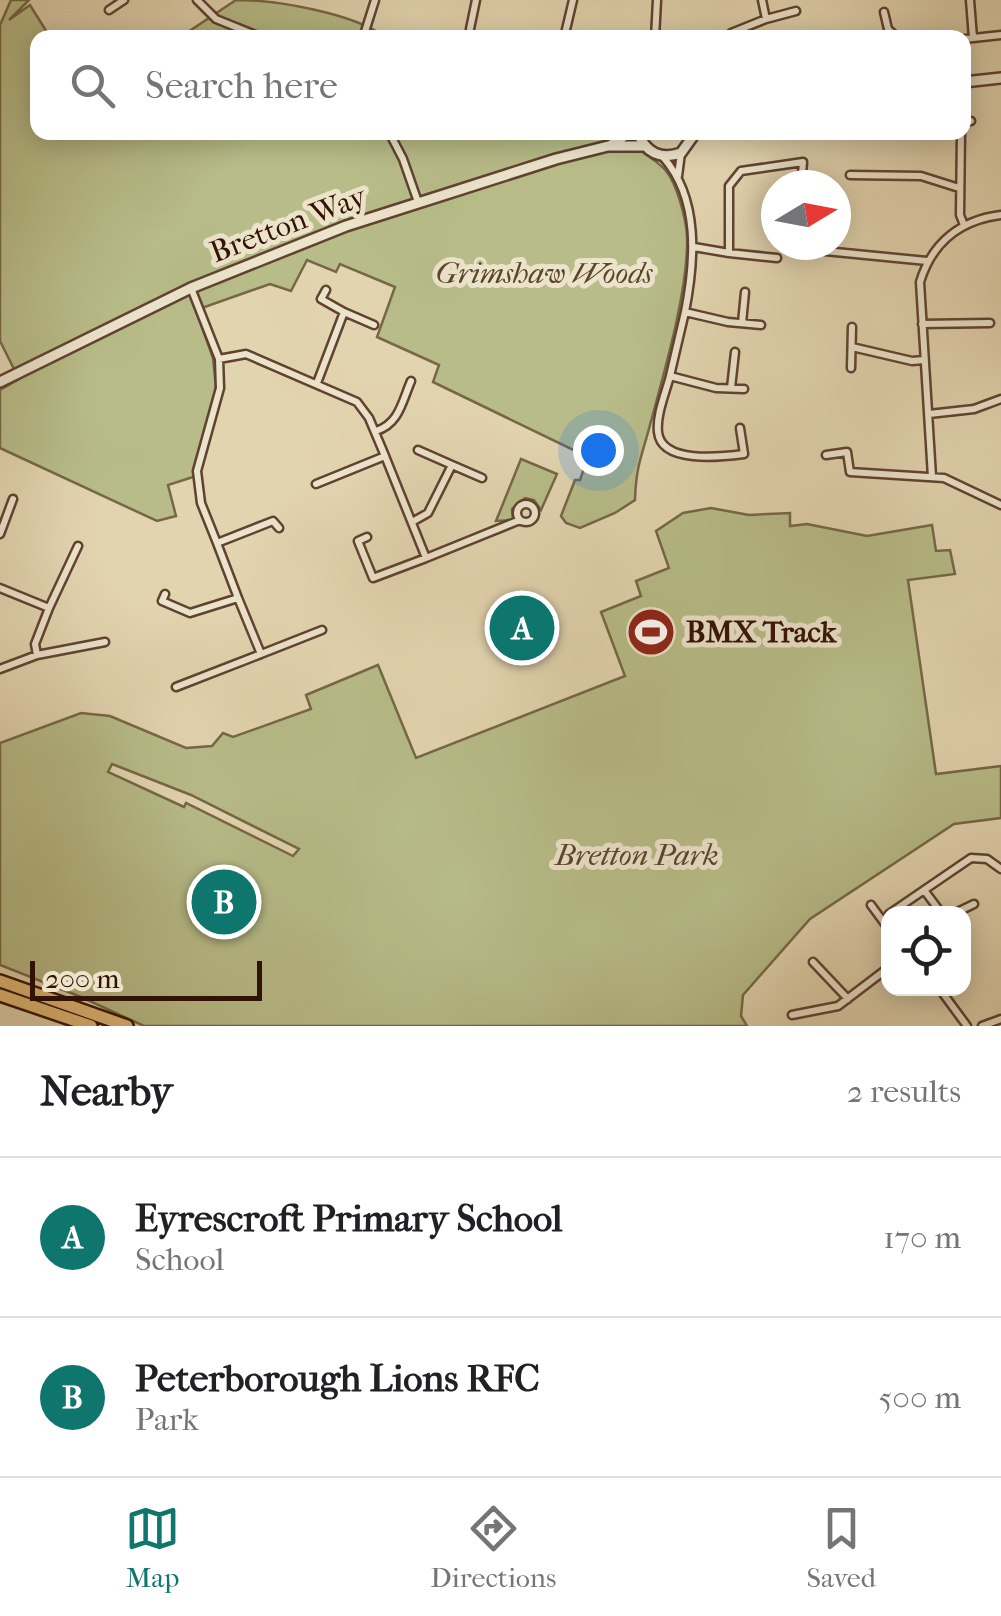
<!DOCTYPE html>
<html lang="en">
<head>
<meta charset="utf-8">
<style>
	:root { --surface:#fff; --page:#f6f6f6; --text:#202124; --muted:#757577; --line:#e0e0e0; --accent:#0f766e }
	body { margin:0; font-family:"IM FELL French Canon",serif; background:var(--page); color:var(--text) }
	.controls { position:absolute; right:30px; bottom:30px; display:grid; overflow:hidden; border-radius:20px; box-shadow:0 5px 25px #0003 }
	.controls button { width:90px; height:90px; display:grid; place-items:center; padding:0; border:0; border-bottom:2px solid var(--line); background:var(--surface); color:var(--text); font:50px sans-serif }
	.compass { position:absolute; left:761px; top:170px; width:90px; height:90px; border-radius:50%; background:var(--surface); box-shadow:0 5px 25px #0003; rotate:80deg }
	.scale { position:absolute; left:30px; bottom:25px; width:232px; box-sizing:border-box; padding-left:10px; border:5px solid #331206; border-top:0; font-size:28px; line-height:35px; white-space:nowrap; color:#331206; -webkit-text-stroke:8px #ece3cb; paint-order:stroke }
	.you { position:absolute; left:598px; top:450px; width:35px; height:35px; margin:-25px; border:8px solid #fff; border-radius:50%; background:#1a73e8; box-shadow:0 0 0 15px #1a73e833 }
	.badge { display:grid; place-items:center; width:65px; height:65px; border-radius:50%; background:var(--accent); color:#fff; font-size:32px; font-weight:700 }
	.pin { position:absolute; translate:-50% -50%; border:5px solid #fff; box-shadow:0 2px 10px #0006 }
	.list { margin:0; padding:0; list-style:none }
	h2 { display:flex; justify-content:space-between; align-items:center; height:130px; margin:0; padding:0 40px; font-size:42px }
	h2 small { font-size:32px; font-weight:400; color:var(--muted) }
	.list li { display:grid; grid-template-columns:65px 1fr auto; gap:30px; align-items:center; box-sizing:border-box; height:160px; padding:0 40px; border-top:2px solid var(--line) }
	.list b { display:block; font-size:38px; white-space:nowrap }
	.list p { margin:0; font-size:32px; white-space:nowrap; color:var(--muted) }
	.list em { font-size:32px; font-style:normal; color:var(--muted) }
	.icon { flex:none; width:55px; height:55px; fill:none; stroke:currentColor; stroke-width:2; stroke-linecap:round; stroke-linejoin:round }
	.map { position:relative; flex:none; width:1001px; height:1026px; overflow:hidden }
	.search { position:absolute; background:var(--surface); box-shadow:0 5px 25px #0003; left:30px; right:30px; top:30px; height:110px; display:flex; align-items:center; gap:25px; box-sizing:border-box; padding:0 35px; border-radius:20px; color:var(--muted); font-size:38px }
	.sheet { height:450px; background:var(--surface) }
	nav { display:flex; justify-content:space-around; align-items:center; box-sizing:border-box; height:140px; border-top:2px solid var(--line); background:var(--surface); font-size:28px; color:var(--muted) }
	nav a { display:grid; justify-items:center; gap:5px }
	nav .on { color:var(--accent) }
	.map>svg:first-child { display:block }
	.green { fill:#b7bc88; stroke:#756747; stroke-width:2.5; fill-rule:evenodd }
	.lines { fill:none; stroke-linecap:round; stroke-linejoin:round }
	.minor-casing { stroke:#5f4230; stroke-width:11 }
	.tertiary-casing { stroke:#5f4230; stroke-width:14 }
	.trunk-casing { stroke:#331206; stroke-width:16 }
	.minor { stroke:#ece3cb; stroke-width:6 }
	.tertiary { stroke:#ece3cb; stroke-width:9 }
	.trunk { stroke:#e1ba78; stroke-width:11 }
	.labels { text-anchor:middle; stroke-width:10; stroke-linejoin:round; paint-order:stroke }
	.street-label { font-size:30px; fill:#331206; stroke:#ece3cb }
	.park-label { font-size:30px; font-style:italic; fill:#5b452d; stroke:#ece3cb }
	.poi-label { font-size:30px; font-weight:bold; fill:#331206; stroke:#ece3cb; text-anchor:start }
</style>
</head>
<body>
<div class="map">
<svg width="1001" height="1026" viewBox="0 0 1001 1026">
	<rect width="100%" height="100%" fill="#e2d4af"/>
	<filter id="stains"><feTurbulence type="fractalNoise" baseFrequency=".002" numOctaves="4"/><feColorMatrix values="0 0 0 0 .2 0 0 0 0 .09 0 0 0 0 .02 0 0 0 .5 -.17"/></filter>
	<radialGradient id="worn" r=".72"><stop offset=".6" stop-color="#630" stop-opacity="0"/><stop offset="1" stop-color="#630" stop-opacity=".3"/></radialGradient>
	<path class="green" d="M 11,0 L 29,0 L 9,20 L 30,5 L 50,37 L 38,38 L 38,132 L 630,133 C 635,154 653,155 666,171 C 677,184 686,219 687,236 C 689,288 664,373 650,425 C 642,456 636,465 635,500 L 615,513 L 580,528 L 566,523 L 561,516 L 575,480 L 580,480 L 588,457 L 433,382 L 439,365 L 377,337 L 395,287 L 340,264 L 336,272 L 307,260 L 291,291 L 270,284 L 196,310 L 213,358 L 216,388 L 193,477 L 168,485 L 176,516 L 157,521 L 0,448 L 0,390 L 19,379 L 0,341 L 0,25 Z
		M 236,0 C 276,0 353,13 385,37 L 179,38 Z
		M 521,459 L 557,474 L 541,510 L 534,500 L 525,498 L 512,509 L 513,520 L 496,521 Z
		M 711,508 L 749,515 L 790,513 L 790,526 L 807,524 L 867,536 L 932,525 L 936,551 L 950,550 L 955,574 L 908,580 L 936,774 L 1001,766 L 1001,818 L 954,824 L 810,919 L 743,995 L 741,1016 L 747,1026 L 144,1026 L 81,997 L 0,965 L 0,743 L 81,713 L 110,716 L 186,748 L 212,746 L 223,733 L 233,737 L 311,709 L 306,695 L 378,665 L 416,758 L 625,676 L 601,612 L 641,596 L 636,581 L 669,568 L 656,531 L 683,513 ZM 112,764 L 191,795 L 299,849 L 293,856 L 186,803 L 184,807 L 108,772 Z"/>
	<g class="lines">
		<g class="minor-casing">
			<path id="minor" d="M 197,0 L 216,19 L 263,38
				M 762,0 L 766,19 L 796,11
				M 970,0 L 973,38
				M 109,10 L 124,0
				M 884,12 L 888,29 L 898,38
				M 470,29 L 476,0
				M 731,33 L 766,19
				M 363,38 L 375,0
				M 564,38 L 573,0
				M 655,38 L 657,0
				M 964,39 L 1001,35
				M 964,122 L 971,121
				M 389,132 L 403,159 L 418,202
				M 961,132 L 960,215 L 964,225
				M 663,157 C 700,199 695,261 685,312 L 728,322 L 761,325
				M 850,175 L 921,176 L 959,188
				M 678,176 L 681,153
				M 694,247 L 729,253 L 729,186 L 741,171 L 803,162 L 802,174
				M 825,251 L 927,261
				M 729,253 L 777,258
				M 191,288 L 219,359 L 220,388 L 197,471 L 201,503 L 217,543 L 273,521 L 279,528
				M 344,312 L 374,325
				M 685,312 L 670,376 L 716,388 L 744,389
				M 742,323 L 745,292
				M 922,324 L 990,323
				M 852,347 L 912,361 L 924,360
				M 219,359 L 246,354 L 357,402 L 369,418 L 385,456 L 316,484
				M 851,368 L 852,327
				M 670,376 C 666,392 656,415 658,432 C 661,464 721,457 744,454 L 740,428
				M 317,383 L 344,312 L 321,299 L 326,290
				M 731,388 L 735,352
				M 929,414 L 974,409 L 1001,399
				M 376,431 C 399,424 402,402 411,381
				M 826,455 L 847,452 L 850,472 L 944,478 L 1001,505
				M 385,456 L 426,558 L 520,520
				M 452,465 L 482,478
				M 932,477 L 920,282 C 932,243 960,220 1001,215
				M517 513a9 9 0 1 1 18 0a9 9 0 1 1-18 0Z
				M 412,522 L 428,513 L 452,465 L 418,450
				M 0,534 L 13,499
				M 367,537 L 358,541 L 373,578 L 426,558
				M 0,588 L 49,608 L 35,644 L 37,655 L 0,669
				M 165,594 L 162,601 L 190,613 L 238,598 L 217,543
				M 49,608 L 78,546
				M 261,654 L 322,630
				M 37,655 L 105,642
				M 176,687 L 261,654 L 238,598
				M 924,890 L 942,914
				M 871,905 L 888,928
				M 889,914 L 971,858 L 987,859 L 1001,869
				M 953,914 L 974,904
				M 813,962 L 848,999
				M 939,988 L 967,1026
				M 792,1015 L 838,1006 L 888,968
				M 982,1026 L 1001,1019"/>
		</g>
		<g class="tertiary-casing">
			<path id="tertiary" d="M 964,82 L 1001,78
				M 638,132 C 645,153 661,160 681,153 L 696,132
				M 611,145 L 630,132
				M 0,382 L 191,288 L 346,226 L 556,159 L 608,146 L 644,146"/>
		</g>
		<g class="trunk-casing">
			<path id="trunk" d="M 0,981 L 127,1026
				M 0,995 L 91,1026"/>
		</g>
		<use href="#minor" class="minor"/>
		<use href="#tertiary" class="tertiary"/>
		<use href="#trunk" class="trunk"/>
	</g>
	<defs>
		<g id="stadium-disc" transform="scale(2.5)"><circle r="9.5" fill="#8f2418" stroke="#ece3cb"/><path d="M0-5a6.5 5 0 1 0 0 10a6.5 5 0 1 0 0-10ZM-3.5-1.8h7v3.6h-7Z" fill="#fff"/></g>
	</defs>
	<g fill-rule="evenodd">
		<use href="#stadium-disc" x="651" y="632"/>
	</g>
	<g class="labels">
		<g class="street-label">
			<text transform="translate(288 224) rotate(-21)" y="10">Bretton Way</text>
		</g>
		<g class="park-label">
			<text x="544" y="283">Grimshaw Woods</text>
			<text x="637" y="865">Bretton Park</text>
		</g>
		<g class="poi-label">
			<text x="686" y="642">BMX Track</text>
		</g>
	</g>
	<rect width="100%" height="100%" filter="url(#stains)"/>
	<rect width="100%" height="100%" fill="url(#worn)"/>
</svg>
<div class="controls">
<button><svg class="icon" aria-label="locate" viewBox="0 0 24 24"><circle cx="12" cy="12" r="6"/><path d="M12 2v4M12 18v4M2 12h4M18 12h4"/></svg></button>
</div>
<svg class="compass" viewBox="-18 -18 36 36"><path d="M0-13l5 13h-10z" fill="#e53935"/><path d="M0 13l5-13h-10z" fill="#757577"/></svg>
<div class="scale">200 m</div>
<div class="you"></div>
<div class="pin badge" style="left:522px;top:628px">A</div>
<div class="pin badge" style="left:224px;top:902px">B</div>
<div class="search"><svg class="icon" aria-label="search" viewBox="0 0 24 24"><circle cx="10" cy="10" r="6"/><path d="M15 15l6 6"/></svg>Search here</div>
</div>
<section class="sheet">
<h2>Nearby<small>2 results</small></h2>
<ul class="list">
<li><span class="badge">A</span><div><b>Eyrescroft Primary School</b><p>School</p></div><em>170 m</em></li>
<li><span class="badge">B</span><div><b>Peterborough Lions RFC</b><p>Park</p></div><em>500 m</em></li>
</ul>
</section>
<nav>
<a class="on"><svg class="icon" aria-label="map" viewBox="0 0 24 24"><path d="M3 6l6-2 6 2 6-2v14l-6 2-6-2-6 2zM9 4v14M15 6v14"/></svg>Map</a>
<a><svg class="icon" aria-label="directions" viewBox="0 0 24 24"><path d="M12 3l9 9-9 9-9-9zM9 14v-3h6M13 9l2 2-2 2"/></svg>Directions</a>
<a><svg class="icon" aria-label="saved" viewBox="0 0 24 24"><path d="M7 4h10v16l-5-4-5 4z"/></svg>Saved</a>
</nav>
</body>
</html>
